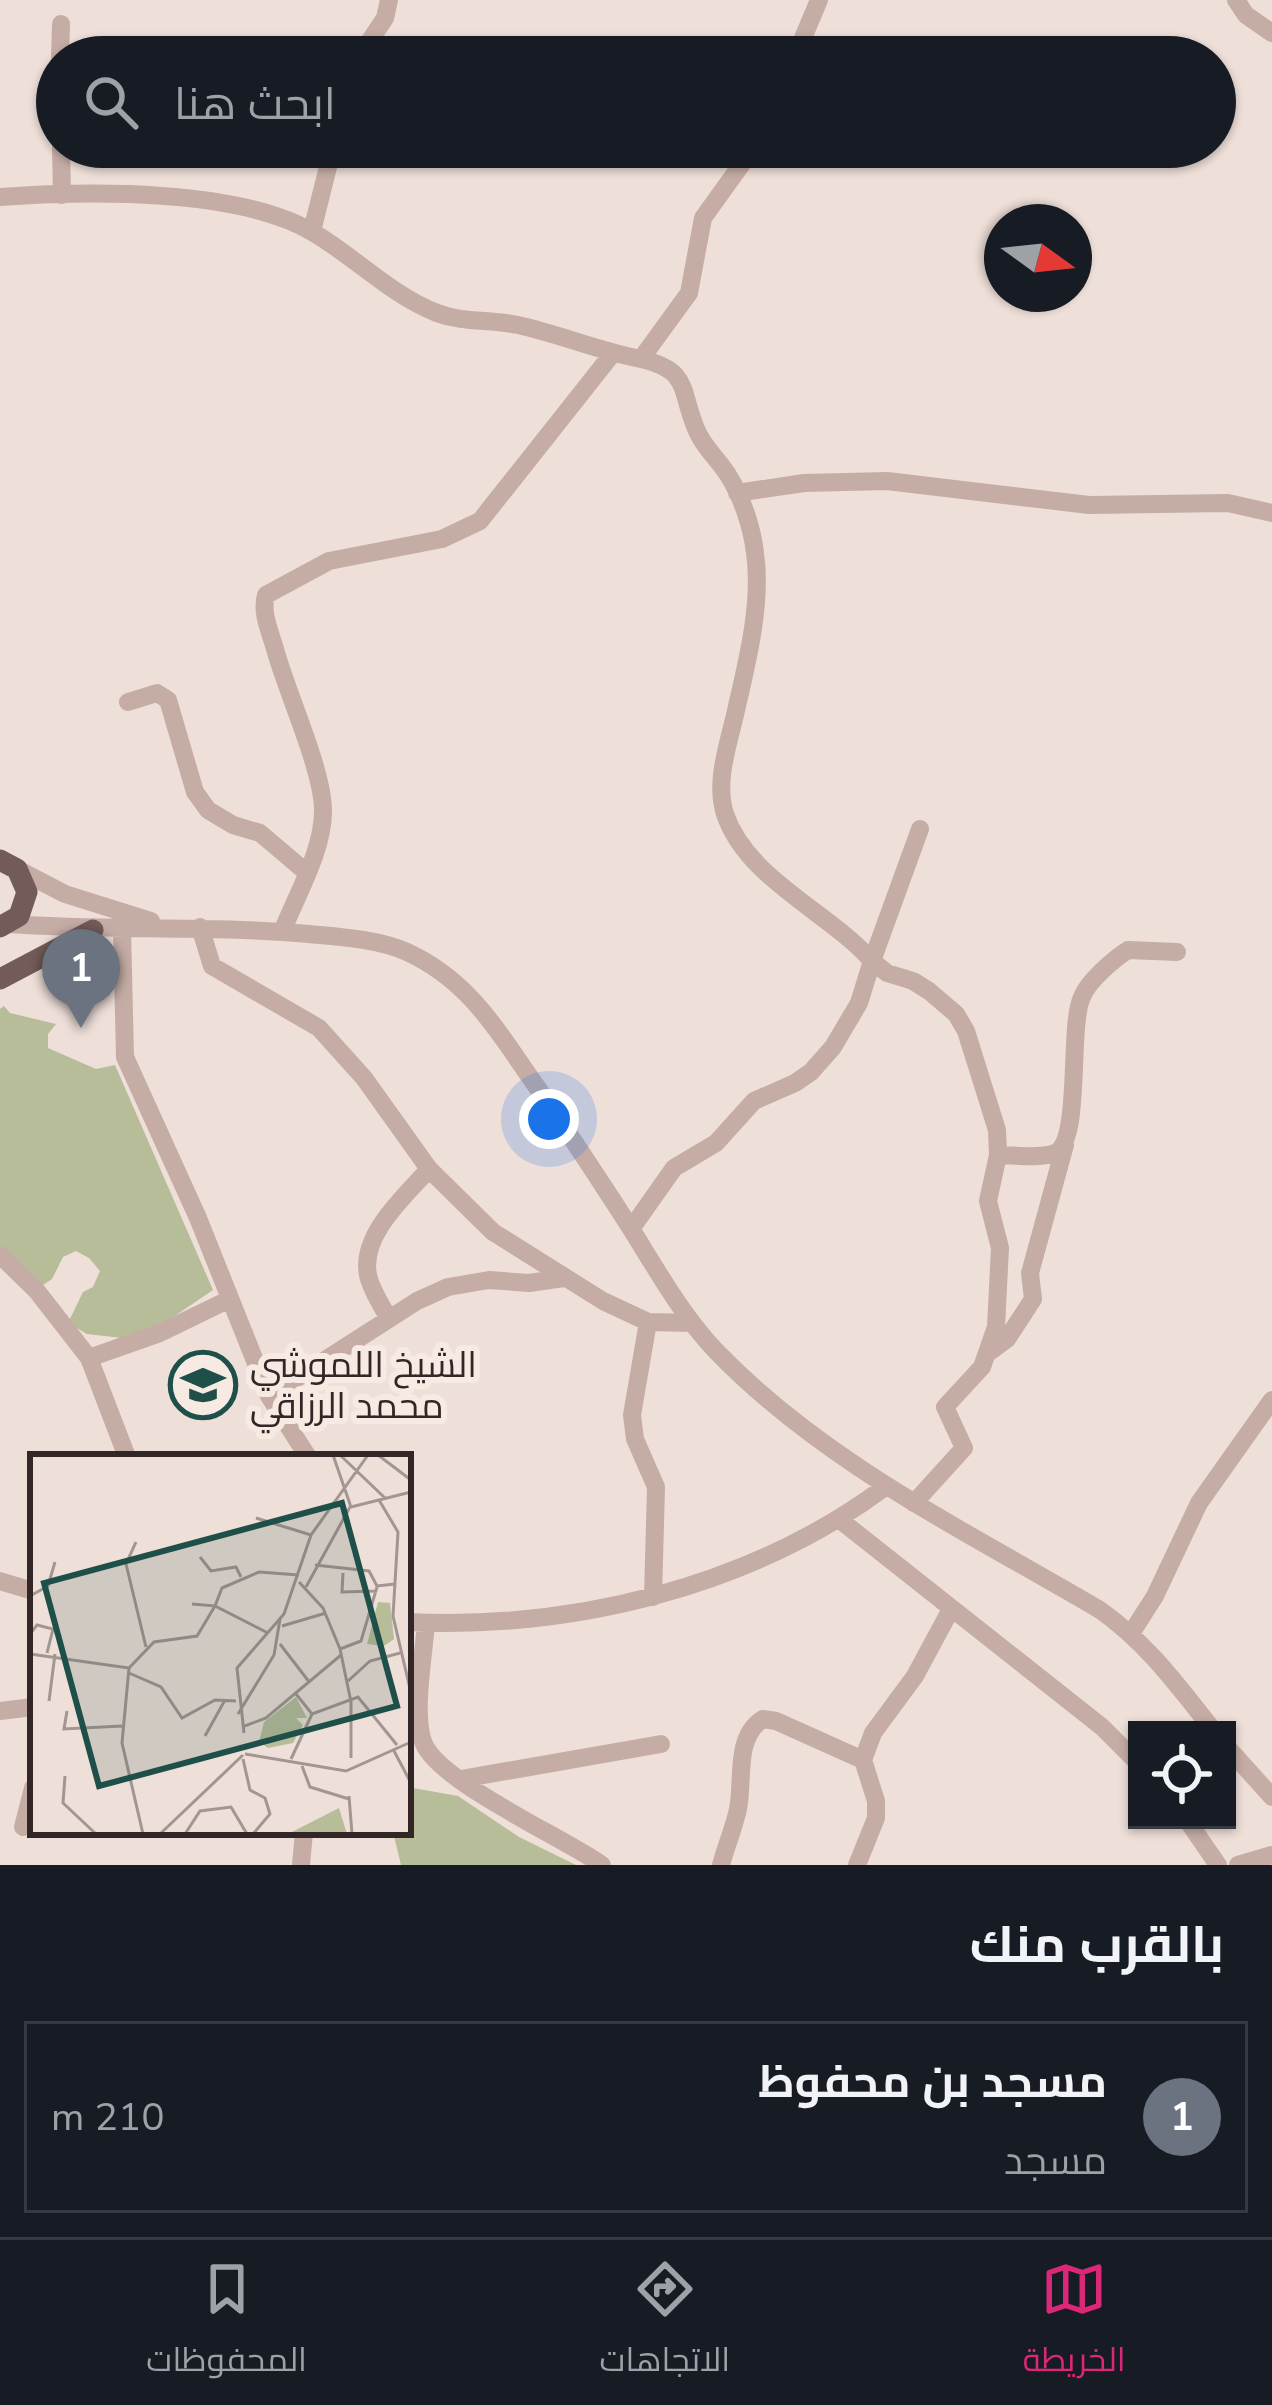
<!DOCTYPE html>
<html lang="ar">
<head>
<meta charset="utf-8">
<style>
	:root { --surface:#171b24; --page:#242831; --text:#f1f3f6; --muted:#9ea1a6; --line:#363941; --accent:#db2777 }
	body { margin:0; font-family:"Nunito Sans",Cairo,sans-serif; background:var(--page); color:var(--text); direction:rtl }
	.controls { position:absolute; right:36px; bottom:36px; display:grid; overflow:hidden; border-radius:0px; box-shadow:0 3px 9px #0004 }
	.controls button { width:108px; height:108px; display:grid; place-items:center; padding:0; border:0; border-bottom:3px solid var(--line); background:var(--surface); color:var(--text); font:60px sans-serif }
	.compass { position:absolute; left:984px; top:204px; width:108px; height:108px; border-radius:50%; background:var(--surface); box-shadow:0 3px 9px #0004; rotate:105deg }
	.you { position:absolute; left:549px; top:1119px; width:42px; height:42px; margin:-30px; border:9px solid #fff; border-radius:50%; background:#1a73e8; box-shadow:0 0 0 18px #1a73e833 }
	.badge { display:grid; place-items:center; width:78px; height:78px; border-radius:50%; background:var(--accent); color:#fff; font-size:39px; font-weight:700 }
	.pin { position:absolute; translate:-50% -99px; filter:drop-shadow(0 3px 6px #0008) }
	.pin::after { content:''; position:absolute; top:63px; width:42px; height:36px; background:inherit; clip-path:polygon(0 0,100% 0,50% 100%) }
	.list { margin:0; padding:0; list-style:none }
	h2 { display:flex; justify-content:space-between; align-items:center; height:156px; margin:0; padding:0 48px; font-size:51px }
	h2 small { font-size:39px; font-weight:400; color:var(--muted) }
	.list li { display:grid; grid-template-columns:78px 1fr auto; gap:36px; align-items:center; box-sizing:border-box; height:192px; margin:0 24px 24px; padding:0 24px; border:3px solid var(--line); border-radius:0px }
	.list b { display:block; font-size:45px; white-space:nowrap }
	.list p { margin:0; font-size:39px; white-space:nowrap; color:var(--muted) }
	.list em { font-size:39px; font-style:normal; color:var(--muted) }
	.icon { flex:none; width:66px; height:66px; fill:none; stroke:currentColor; stroke-width:2; stroke-linecap:round; stroke-linejoin:round }
	.map { position:relative; flex:none; width:1272px; height:1865px; overflow:hidden; direction:ltr }
	.search { position:absolute; background:var(--surface); box-shadow:0 3px 9px #0004; left:36px; right:36px; top:36px; height:132px; display:flex; align-items:center; gap:30px; box-sizing:border-box; padding:0 42px; border-radius:66px; color:var(--muted); font-size:45px }
	.sheet { height:372px; background:var(--surface) }
	nav { display:flex; justify-content:space-around; align-items:center; box-sizing:border-box; height:168px; border-top:3px solid var(--line); background:var(--surface); font-size:33px; color:var(--muted) }
	nav a { display:grid; justify-items:center; gap:6px }
	nav .on { color:var(--accent) }
	.map>svg:first-child { display:block }
	.green { fill:#b7bc99 }
	.lines { fill:none; stroke-linecap:round; stroke-linejoin:round }
	.minor { stroke:#c5ada5; stroke-width:18 }
	.major { stroke:#725b58; stroke-width:21 }
	.labels { text-anchor:middle; stroke-width:12; stroke-linejoin:round; paint-order:stroke }
	.poi-label { font-size:36px; fill:#322726; stroke:#f7eae3; text-anchor:start }
	.inset-road { fill:none; stroke:#a39591; stroke-width:3 }
	.view { fill:#1f4f49; fill-opacity:0.15; stroke:#1f4f49; stroke-width:6 }
	.inset-edge { fill:none; stroke:#322726; stroke-width:6 }
</style>
</head>
<body>
<div class="map">
<svg width="1272" height="1865" viewBox="0 0 1272 1865">
	<rect width="100%" height="100%" fill="#eedfd8"/>
	<path class="green" d="M 4,1006 L 10,1013 L 56,1024 L 48,1034 L 48,1048 L 96,1069 L 115,1065 L 213,1290 L 160,1326 L 131,1339 L 87,1334 L 68,1323 L 83,1292 L 93,1287 L 100,1271 L 89,1258 L 76,1251 L 63,1257 L 52,1279 L 40,1287 L 0,1250 L 0,1009 Z
		M 413,1788 L 458,1796 L 519,1837 L 576,1865 L 401,1865 L 393,1832 L 408,1832 L 408,1792 Z"/>
	<g class="lines">
		<path class="minor" d="M 1236,0 L 1246,15 L 1272,33
			M 60,57 L 61,24
			M 359,57 L 385,18 L 389,0
			M 795,57 L 819,0
			M 61,147 L 62,195
			M 0,197 C 86,191 240,188 314,233 C 356,258 391,295 437,313 C 464,323 490,319 518,325 C 559,334 599,351 641,359 L 689,293 L 703,218 L 754,147
			M 312,231 L 333,147
			M 737,493 L 804,483 L 887,481 L 1089,505 L 1228,503 L 1272,513
			M 128,702 L 157,693 L 168,700 L 195,792 L 208,810 L 233,825 L 260,833 L 306,872
			M 17,869 L 65,894 L 151,921
			M 9,924 C 109,931 209,925 309,934 C 341,937 378,939 407,952 C 464,978 493,1023 527,1073 C 562,1122 595,1173 628,1224 C 656,1268 680,1313 716,1351 C 824,1463 968,1532 1100,1610 C 1147,1643 1178,1686 1213,1730
			M 200,927 L 212,966 L 319,1028 L 364,1078 L 429,1169 L 493,1232 L 603,1301 L 648,1322 L 692,1323
			M 122,929 L 125,1057 L 198,1218 L 269,1396 L 308,1457
			M 282,932 C 297,894 324,849 323,809 C 322,768 287,693 275,649 C 270,631 261,613 266,595 L 329,561 L 442,539 L 480,521 L 613,353
			M 998,1155 C 1014,1155 1040,1159 1055,1153 C 1082,1142 1068,1027 1082,997 C 1088,981 1114,959 1128,950 L 1177,952
			M 631,1229 L 674,1168 L 716,1143 L 754,1101 L 795,1083 L 811,1072 L 833,1047 L 859,1003 L 872,961 C 829,912 747,879 725,814 C 714,780 730,740 737,706 C 748,659 762,601 755,553 C 752,527 742,497 728,475 C 719,460 704,448 697,431 C 679,391 692,371 641,359
			M 0,1255 L 36,1290 L 89,1358
			M 389,1319 C 382,1306 371,1290 368,1275 C 360,1235 405,1196 429,1169
			M 648,1322 L 632,1415 L 635,1439 L 656,1487 L 653,1597
			M 988,1353 L 1007,1339 L 1033,1299 L 1030,1273 L 1065,1145
			M 269,1396 L 417,1301 L 448,1287 L 489,1280 L 529,1283 L 564,1278
			M 127,1457 L 89,1358 L 160,1333 L 230,1299
			M 914,1503 L 964,1448 L 945,1407 L 982,1367 L 996,1327 L 1000,1248 L 988,1201 L 998,1155 L 997,1130 L 966,1031 L 956,1014 L 929,991 L 913,981 L 887,973 L 872,961 L 920,829
			M 840,1520 L 1102,1727 L 1137,1762
			M 0,1581 L 33,1591
			M 408,1622 C 574,1630 752,1586 885,1487
			M 426,1623 C 424,1654 412,1716 424,1744 C 441,1783 564,1838 602,1865
			M 1132,1632 L 1155,1596 L 1199,1503 L 1272,1400
			M 0,1711 L 33,1707
			M 1227,1747 L 1272,1797
			M 461,1779 L 661,1744
			M 1187,1820 L 1218,1865
			M 23,1827 L 33,1788
			M 301,1865 L 304,1832
			M 721,1865 C 726,1846 734,1828 738,1809 C 744,1780 734,1737 763,1719 L 776,1721 L 863,1760
			M 857,1865 L 876,1818 L 876,1801 L 863,1760 L 873,1733 L 915,1676 L 950,1611
			M 1238,1865 L 1272,1855"/>
		<path class="major" d="M 0,860 L 17,869 L 27,892 L 19,916 L 0,927
			M 0,979 L 93,930"/>
	</g>
	<defs>
		<g id="school-ring" transform="scale(3.45)"><circle r="9.5" fill="#f7eae3" stroke="#1f4f49" stroke-width="1.5"/><path d="M0-5L7-2L0 1L-7-2ZM-4 1L0 2.5L4 1V4Q0 6-4 4Z" fill="#1f4f49"/></g>
	</defs>
	<g fill-rule="evenodd">
		<use href="#school-ring" x="203" y="1385"/>
	</g>
	<g class="labels">
		<g class="poi-label">
			<text x="250" y="1377">الشيخ اللموشي<tspan x="250" dy="41">محمد الرزاقي</tspan></text>
		</g>
	</g>
	<g transform="translate(30 1454)">
		<rect width="381" height="381" fill="#eedfd8"/>
		<path d="M 348,148 L 360,149 L 364,185 L 354,192 L 337,190 ZM 266,243 L 277,264 L 266,264 L 273,271 L 263,289 L 238,294 L 229,288 L 234,268 ZM 309,354 L 317,380 L 258,380 Z" fill="#b7bc99"/>
		<path class="inset-road" d="M 303,1 L 321,53 L 381,38M 310,1 L 355,44M 348,1 L 381,26M 349,46 L 368,78 L 363,162 L 381,239M 226,64 L 281,81M 106,88 L 96,110 L 116,193M 170,103 L 181,117 L 206,113 L 211,123M 285,111 L 339,117 L 347,132 L 365,130M 313,119 L 312,138 L 347,137M 269,128 L 293,154 L 310,195 L 321,248 L 321,304M 276,133 L 320,53M 0,142 L 18,132 L 25,108M 162,150 L 185,152 L 192,134 L 229,118 L 269,121M 252,172 L 296,159M 0,180 L 7,171 L 23,175 L 17,199M 250,190 L 280,229M 310,195 L 331,187 L 347,133M 0,200 L 99,214 L 92,289 L 113,380M 99,214 L 124,188 L 167,182 L 185,152 L 238,179M 99,219 L 131,233 L 152,264 L 185,246 L 206,247M 318,227 L 340,207 L 370,199M 266,240 L 282,260 L 328,243 L 367,291M 19,247 L 25,200M 37,257 L 34,275 L 92,272M 208,260 L 244,201 L 250,165M 212,273 L 236,264 L 311,201M 214,279 L 207,214 L 254,160 L 281,81 L 338,1M 175,282 L 195,246M 364,297 L 381,329M 215,300 L 316,317 L 381,288M 213,305 L 220,336 L 235,344 L 240,360 L 223,380M 261,305 L 282,260M 272,312 L 280,333 L 319,345M 35,322 L 33,349 L 66,380M 319,342 L 322,380M 130,380 L 213,301M 155,380 L 170,357 L 201,353 L 217,380"/>
		<path class="view" d="M 312,49 L 367,252 L 69,332 L 14,129 Z"/>
		<rect width="381" height="381" class="inset-edge"/>
	</g>
</svg>
<div class="controls">
<button><svg class="icon" aria-label="locate" viewBox="0 0 24 24"><circle cx="12" cy="12" r="6"/><path d="M12 2v4M12 18v4M2 12h4M18 12h4"/></svg></button>
</div>
<svg class="compass" viewBox="-18 -18 36 36"><path d="M0-13l5 13h-10z" fill="#e53935"/><path d="M0 13l5-13h-10z" fill="#9ea1a6"/></svg>
<div class="you"></div>
<div class="pin badge" style="left:81px;top:1028px;background:#6b7280">1</div>
<div class="search"><svg class="icon" aria-label="search" viewBox="0 0 24 24"><circle cx="10" cy="10" r="6"/><path d="M15 15l6 6"/></svg>ابحث هنا</div>
</div>
<section class="sheet">
<h2>بالقرب منك<small></small></h2>
<ul class="list">
<li><span class="badge" style="background:#6b7280">1</span><div><b>مسجد بن محفوظ</b><p>مسجد</p></div><em>210 m</em></li>
</ul>
</section>
<nav>
<a class="on"><svg class="icon" aria-label="map" viewBox="0 0 24 24"><path d="M3 6l6-2 6 2 6-2v14l-6 2-6-2-6 2zM9 4v14M15 6v14"/></svg>الخريطة</a>
<a><svg class="icon" aria-label="directions" viewBox="0 0 24 24"><path d="M12 3l9 9-9 9-9-9zM9 14v-3h6M13 9l2 2-2 2"/></svg>الاتجاهات</a>
<a><svg class="icon" aria-label="saved" viewBox="0 0 24 24"><path d="M7 4h10v16l-5-4-5 4z"/></svg>المحفوظات</a>
</nav>
</body>
</html>
